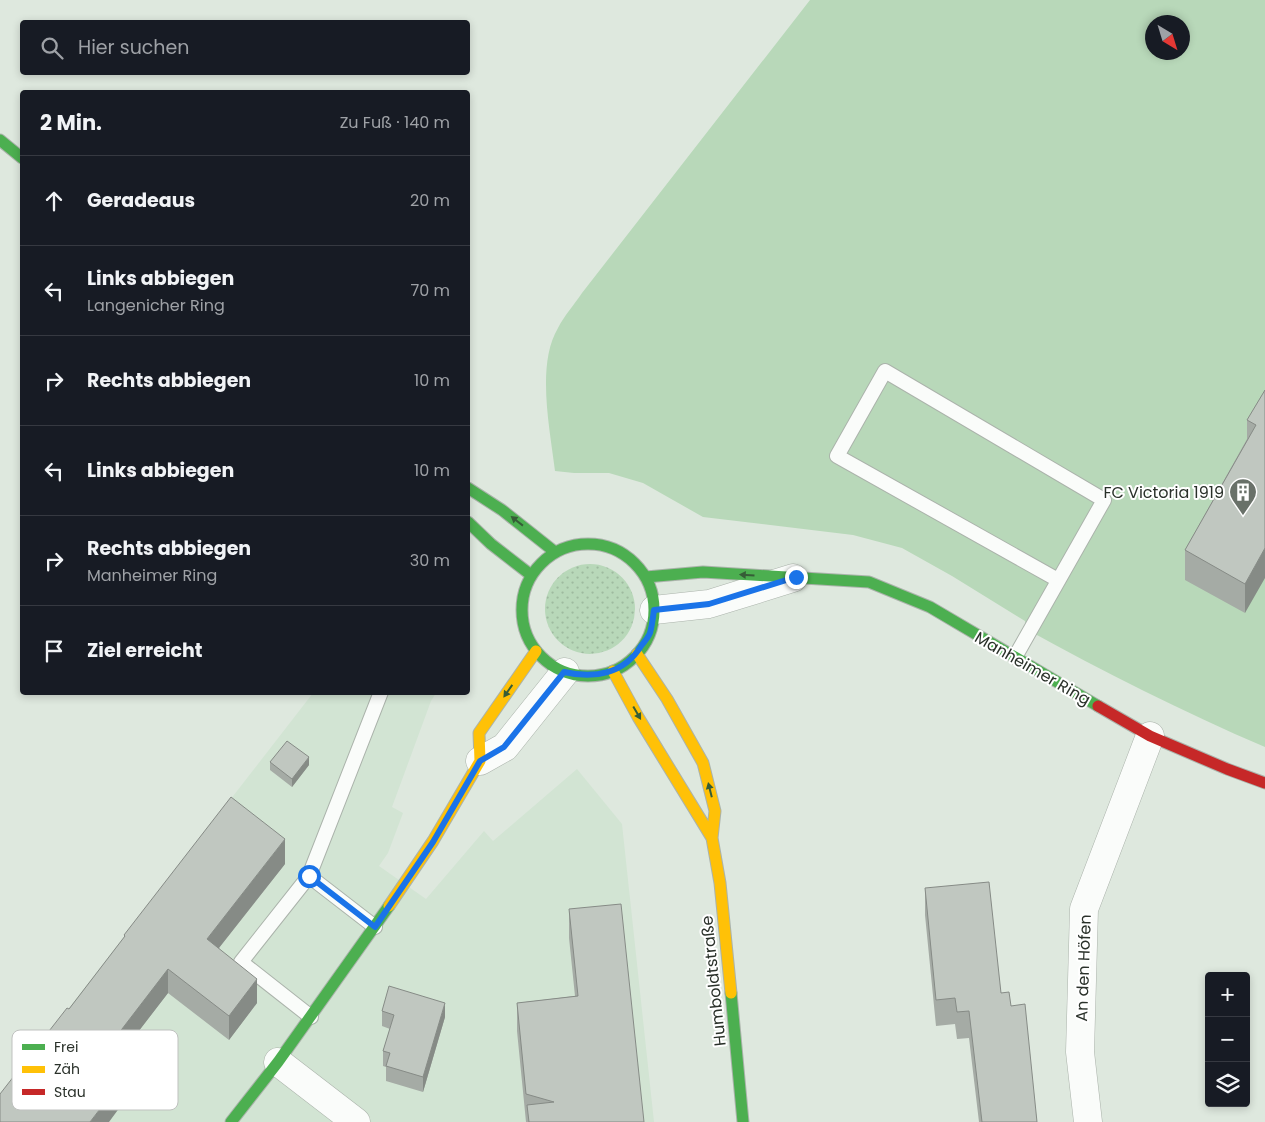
<!DOCTYPE html>
<html lang="de">
<head>
<meta charset="utf-8">
<style>
	:root { --surface:#171b24; --page:#20242c; --text:#f1f3f6; --muted:#9ea1a6; --line:#363941 }
	body { margin:0; font-family:Poppins,sans-serif; background:var(--page); color:var(--text) }
	.controls { position:absolute; right:15px; bottom:15px; display:grid; overflow:hidden; border-radius:5px; box-shadow:0 2px 8px #0003 }
	.controls button { width:45px; height:45px; display:grid; place-items:center; padding:0; border:0; border-bottom:1px solid var(--line); background:var(--surface); color:var(--text); font:25px sans-serif }
	.compass { position:absolute; left:1145px; top:15px; width:45px; height:45px; border-radius:50%; background:var(--surface); box-shadow:0 2px 8px #0003; rotate:142deg }
	.stop { position:absolute; width:15px; height:15px; margin:-11px; border:4px solid #1a73e8; border-radius:50%; background:#fff }
	.stop.end { background:#1a73e8; border-color:#fff; box-shadow:0 1px 5px #0008 }
	.list { margin:0; padding:0; list-style:none }
	h2 { display:flex; justify-content:space-between; align-items:center; height:65px; margin:0; padding:0 20px; font-size:21px }
	h2 small { font-size:16px; font-weight:400; color:var(--muted) }
	.list li { display:grid; grid-template-columns:32px 1fr auto; gap:15px; align-items:center; box-sizing:border-box; height:90px; padding:0 20px; border-top:1px solid var(--line) }
	.list b { display:block; font-size:19px; white-space:nowrap }
	.list p { margin:0; font-size:16px; white-space:nowrap; color:var(--muted) }
	.list em { font-size:16px; font-style:normal; color:var(--muted) }
	.icon { flex:none; width:28px; height:28px; fill:none; stroke:currentColor; stroke-width:2; stroke-linecap:round; stroke-linejoin:round }
	.map { position:relative; flex:none; width:1265px; height:1122px; overflow:hidden }
	.search { position:absolute; background:var(--surface); box-shadow:0 2px 8px #0003; left:20px; top:20px; width:450px; height:55px; display:flex; align-items:center; gap:12px; box-sizing:border-box; padding:0 18px; border-radius:5px; color:var(--muted); font-size:19px }
	.panel { position:absolute; background:var(--surface); box-shadow:0 2px 8px #0003; left:20px; top:90px; width:450px; height:605px; border-radius:5px }
	.map>svg:first-child { display:block }
	.built { fill:#d2e4d3 }
	.green { fill:url(#green-dots) }
	.pitch { fill:#b8d8b9; fill-rule:evenodd }
	.lines { fill:none; stroke-linecap:round; stroke-linejoin:round }
	.lane-casing { stroke:#abb3ab; stroke-width:16 }
	.street-casing { stroke:#abb3ab; stroke-width:29 }
	.fast-casing { stroke:#abb3ab; stroke-width:13 }
	.slow-casing { stroke:#abb3ab; stroke-width:13 }
	.jam-casing { stroke:#abb3ab; stroke-width:13 }
	.lane { stroke:#fafcfa; stroke-width:14 }
	.street { stroke:#fafcfa; stroke-width:28 }
	.fast { stroke:#4caf50; stroke-width:11 }
	.slow { stroke:#ffc107; stroke-width:11 }
	.jam { stroke:#c62828; stroke-width:11 }
	.wall { fill:#a5aba5 }
	.shaded-wall { fill:#868b86 }
	.building { fill:#c0c7c0; stroke:#868b86 }
	.oneway { fill:#365d37 }
	.route { stroke:#1a73e8; stroke-width:6 }
	.labels { text-anchor:middle; stroke-width:4; stroke-linejoin:round; paint-order:stroke }
	.poi-label { font-size:16px; fill:#2a312a; stroke:#fff; text-anchor:end }
	.street-label { font-size:16px; fill:#2a312a; stroke:#fff }
	.key { fill:#fff; stroke:#bfc1bf; stroke-width:1 }
	.key-label { font-size:14px; fill:#2a312a }
</style>
</head>
<body>
<div class="map">
<svg width="1265" height="1122" viewBox="0 0 1265 1122">
	<defs>
		<pattern id="green-dots" width="8" height="8" patternUnits="userSpaceOnUse" patternTransform="scale(1.25)"><rect width="8" height="8" fill="#b8d8b9"/><path d="M2 2h.1M6 6h.1" fill="none" stroke="#9eba9f" stroke-width="1.8" stroke-linecap="round"/></pattern>
	</defs>
	<rect width="100%" height="100%" fill="#dee8de"/>
	<path class="built" d="M 313,693 L 436,693 L 431,701 L 392,807 L 403,813 L 388,853 L 379,866 L 426,899 L 484,831 L 493,841 L 577,769 L 622,824 L 654,1122 L 0,1122 L 0,1097 Z"/>
	<path class="green" d="M545 609a45 45 0 1 1 90 0a45 45 0 1 1-90 0Z"/>
	<path class="pitch" d="M 810,0 L 1265,0 L 1265,747 C 1183,712 1104,672 1026,629 L 1025,621 L 952,576 L 902,548 L 853,535 L 703,517 L 643,483 L 609,473 L 574,473 L 555,471 C 550,429 536,365 558,328 C 564,316 574,305 582,293 ZM 1152,22 L 1182,22 L 1182,52 L 1152,52 Z"/>
	<g class="lines">
		<g class="lane-casing">
			<path id="lane" d="M 1015,657 L 1104,500 L 885,371 L 837,456 L 1058,580
				M 309,876 L 381,692
				M 311,1017 L 241,962 L 309,876 L 375,927"/>
		</g>
		<g class="street-casing">
			<path id="street" d="M 654,610 L 709,604 L 793,578
				M 480,761 L 505,747 L 565,672
				M 278,1062 L 356,1122
				M 1088,1122 L 1080,1052 L 1084,909 L 1150,736"/>
		</g>
		<g class="fast-casing">
			<path id="fast" d="M 0,140 L 22,158
				M 468,488 L 502,510 L 555,552
				M 468,522 L 491,544 L 531,575
				M522 610a66 66 0 1 1 132 0a66 66 0 1 1-132 0Z
				M 646,577 L 703,572 L 869,582 L 930,607 L 1098,706
				M 731,993 L 743,1122
				M 231,1122 L 278,1062 L 389,906"/>
		</g>
		<g class="slow-casing">
			<path id="slow" d="M 637,654 L 667,699 L 703,763 L 715,811 L 712,838 L 720,883 L 731,993
				M 613,671 L 638,717 L 712,838
				M 389,906 L 433,841 L 480,761 L 479,733 L 536,651"/>
		</g>
		<g class="jam-casing">
			<path id="jam" d="M 1098,706 L 1150,736 L 1227,769 L 1265,783"/>
		</g>
		<use href="#lane" class="lane"/>
		<use href="#street" class="street"/>
		<use href="#fast" class="fast"/>
		<use href="#slow" class="slow"/>
		<use href="#jam" class="jam"/>
	</g>
	<path class="wall" d="M 1265,390 L 1245,613 L 1185,580 L 1185,550 L 1247,439 L 1247,420 Z
		M 270,762 L 309,765 L 292,787 L 270,770 Z
		M 285,864 L 219,948 L 257,1003 L 229,1040 L 168,993 L 118,1058 L 118,1071 L 116,1073 L 123,1103 L 69,1009 L 124,938 L 124,935 Z
		M 925,888 L 1011,1006 L 1037,1122 L 979,1122 L 969,1038 L 957,1039 L 955,1024 L 936,1026 L 925,915 Z
		M 569,909 L 644,1122 L 526,1122 L 517,1031 L 517,1003 L 575,996 L 569,938 Z
		M 382,1011 L 445,1017 L 423,1092 L 386,1081 L 386,1067 L 383,1066 L 383,1051 L 390,1029 L 382,1026 Z"/>
	<path class="shaded-wall" d="M 1265,548 L 1265,578 L 1245,613 L 1245,584 Z
		M 309,757 L 309,765 L 292,787 L 292,779 Z
		M 285,839 L 285,864 L 207,963 L 207,939 Z
		M 168,969 L 168,993 L 118,1058 L 118,1071 L 105,1089 L 105,1064 L 112,1042 Z
		M 257,979 L 257,1003 L 229,1040 L 229,1016 Z
		M 445,1003 L 445,1017 L 423,1092 L 423,1077 Z
		M 123,1079 L 123,1103 L 109,1122 L 90,1122 Z"/>
	<path class="building" d="M 1265,390 L 1265,548 L 1245,584 L 1185,550 L 1256,425 L 1247,420 Z
		M 287,741 L 309,757 L 292,779 L 270,762 Z
		M 231,797 L 285,839 L 207,939 L 257,979 L 229,1016 L 168,969 L 112,1042 L 118,1047 L 105,1064 L 123,1079 L 90,1122 L 0,1122 L 0,1094 L 67,1008 L 69,1009 L 125,936 L 124,935 Z
		M 989,882 L 1001,993 L 1009,992 L 1011,1006 L 1025,1004 L 1037,1122 L 982,1122 L 969,1011 L 957,1012 L 955,998 L 936,1000 L 925,888 Z
		M 621,904 L 644,1122 L 529,1122 L 527,1105 L 554,1102 L 526,1094 L 517,1003 L 578,996 L 569,909 Z
		M 389,986 L 445,1003 L 423,1077 L 386,1066 L 390,1053 L 383,1051 L 394,1015 L 382,1011 Z"/>
	<defs><path id="oneway-solid" d="M-6-.8H1V-3.2L6.5 0L1 3.2V.8H-6Z" transform="scale(1.25)"/></defs>
	<g class="oneway">
		<use href="#oneway-solid" transform="translate(517 521) rotate(-142)"/>
		<use href="#oneway-solid" transform="translate(747 575) rotate(-177)"/>
		<use href="#oneway-solid" transform="translate(508 691) rotate(125)"/>
		<use href="#oneway-solid" transform="translate(637 713) rotate(60)"/>
		<use href="#oneway-solid" transform="translate(710 790) rotate(-104)"/>
	</g>
	<g class="lines">
		<path class="route" d="M 309,876 L 375,927 L 433,842 L 480,761 L 504,747 L 564,672 C 594,679 624,674 641,646 C 644,642 648,638 650,633 C 652,626 653,617 654,610 L 709,604 L 796,577"/>
	</g>
	<defs>
		<g id="building-pin" transform="scale(1.4375)"><path d="M0 17L-7.5 6A9.5 9.5 0 1 1 7.5 6Z" fill="#697169" stroke="#fff"/><path d="M-4-6H4V6H1V3H-1V6H-4ZM-2.5-4.3h1.7v1.8h-1.7ZM.8-4.3h1.7v1.8H.8ZM-2.5-1h1.7V.8h-1.7ZM.8-1h1.7V.8H.8Z" fill="#fff"/></g>
	</defs>
	<g fill-rule="evenodd">
		<use href="#building-pin" x="1243" y="492"/>
	</g>
	<g class="labels">
		<g class="poi-label">
			<text x="1224" y="498">FC Victoria 1919</text>
		</g>
		<g class="street-label">
			<text transform="translate(1033 668) rotate(30)" y="6">Manheimer Ring</text>
			<text transform="translate(1083 968) rotate(-88)" y="6">An den Höfen</text>
			<text transform="translate(713 981) rotate(-96)" y="6">Humboldtstraße</text>
		</g>
	</g>
	<rect x="12" y="1030" width="166" height="80" rx="8" class="key"/>
	<rect x="22" y="1044" width="23" height="6" fill="#4caf50"/>
	<rect x="22" y="1066" width="23" height="7" fill="#ffc107"/>
	<rect x="22" y="1089" width="23" height="6" fill="#c62828"/>
	<g class="key-label">
		<text x="54" y="1052">Frei</text>
		<text x="54" y="1074">Zäh</text>
		<text x="54" y="1097">Stau</text>
	</g>
</svg>
<div class="controls">
<button>+</button>
<button>−</button>
<button><svg class="icon" aria-label="layers" viewBox="0 0 24 24"><path d="M12 4l9 5-9 5-9-5zM3 14l9 5 9-5"/></svg></button>
</div>
<svg class="compass" viewBox="-18 -18 36 36"><path d="M0-13l5 13h-10z" fill="#e53935"/><path d="M0 13l5-13h-10z" fill="#9ea1a6"/></svg>
<div class="stop" style="left:309px;top:876px"></div>
<div class="stop end" style="left:796px;top:577px"></div>
<div class="search"><svg class="icon" aria-label="search" viewBox="0 0 24 24"><circle cx="10" cy="10" r="6"/><path d="M15 15l6 6"/></svg>Hier suchen</div>
<section class="panel">
<h2>2 Min.<small>Zu Fuß · 140 m</small></h2>
<ul class="list">
<li><svg class="icon" aria-label="ahead" viewBox="0 0 24 24"><path d="M12 20V5M6 11l6-6 6 6"/></svg><div><b>Geradeaus</b></div><em>20 m</em></li>
<li><svg class="icon" aria-label="left" viewBox="0 0 24 24"><path d="M17 20v-9H6M10 6l-5 5 5 5"/></svg><div><b>Links abbiegen</b><p>Langenicher Ring</p></div><em>70 m</em></li>
<li><svg class="icon" aria-label="right" viewBox="0 0 24 24"><path d="M7 20v-9h11M14 6l5 5-5 5"/></svg><div><b>Rechts abbiegen</b></div><em>10 m</em></li>
<li><svg class="icon" aria-label="left" viewBox="0 0 24 24"><path d="M17 20v-9H6M10 6l-5 5 5 5"/></svg><div><b>Links abbiegen</b></div><em>10 m</em></li>
<li><svg class="icon" aria-label="right" viewBox="0 0 24 24"><path d="M7 20v-9h11M14 6l5 5-5 5"/></svg><div><b>Rechts abbiegen</b><p>Manheimer Ring</p></div><em>30 m</em></li>
<li><svg class="icon" aria-label="arrive" viewBox="0 0 24 24"><path d="M6 21V4h12l-3 4 3 4H6"/></svg><div><b>Ziel erreicht</b></div></li>
</ul>
</section>
</div>
</body>
</html>
